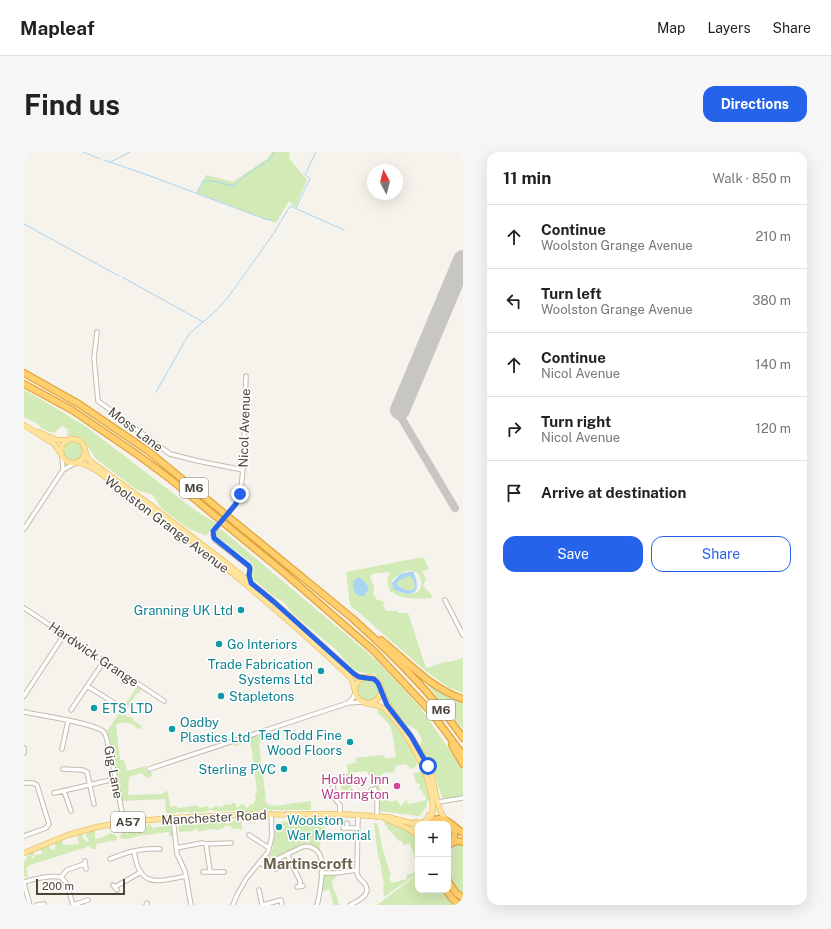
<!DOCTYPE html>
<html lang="en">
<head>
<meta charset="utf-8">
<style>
	:root { --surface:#fff; --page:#f6f6f6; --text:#222; --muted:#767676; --line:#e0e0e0; --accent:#2563eb }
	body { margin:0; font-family:"Public Sans",sans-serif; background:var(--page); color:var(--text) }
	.controls { position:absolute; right:12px; bottom:12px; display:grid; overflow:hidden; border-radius:8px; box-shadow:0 4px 16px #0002 }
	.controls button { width:36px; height:36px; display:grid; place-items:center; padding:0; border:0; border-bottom:1px solid var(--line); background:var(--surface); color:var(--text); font:20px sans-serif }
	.compass { position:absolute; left:343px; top:12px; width:36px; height:36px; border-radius:50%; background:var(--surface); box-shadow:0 4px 16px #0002; rotate:353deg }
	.scale { position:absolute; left:12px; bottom:10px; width:89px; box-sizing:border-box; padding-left:4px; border:2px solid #4b4439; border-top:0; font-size:11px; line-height:14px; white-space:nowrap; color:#4b4439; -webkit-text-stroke:3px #fff; paint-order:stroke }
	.stop { position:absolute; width:12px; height:12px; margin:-9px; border:3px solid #2563eb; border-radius:50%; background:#fff }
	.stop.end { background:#2563eb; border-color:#fff; box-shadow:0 1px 4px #0008 }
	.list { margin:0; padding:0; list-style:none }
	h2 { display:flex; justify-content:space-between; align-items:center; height:52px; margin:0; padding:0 16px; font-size:17px }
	h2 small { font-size:13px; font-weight:400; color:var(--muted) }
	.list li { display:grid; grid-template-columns:26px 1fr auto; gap:12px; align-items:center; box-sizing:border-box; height:64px; padding:0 16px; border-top:1px solid var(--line) }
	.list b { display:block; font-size:15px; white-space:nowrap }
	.list p { margin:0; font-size:13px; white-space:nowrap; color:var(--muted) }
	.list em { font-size:13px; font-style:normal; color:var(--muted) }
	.actions { display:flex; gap:8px; padding:12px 16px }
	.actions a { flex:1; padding:9px 0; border:1px solid var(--accent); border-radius:12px; text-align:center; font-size:14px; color:var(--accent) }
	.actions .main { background:var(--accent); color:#fff }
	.icon { flex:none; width:22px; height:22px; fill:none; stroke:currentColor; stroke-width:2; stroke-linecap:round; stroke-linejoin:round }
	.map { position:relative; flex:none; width:439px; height:753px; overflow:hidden; border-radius:12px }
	header { display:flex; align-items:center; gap:24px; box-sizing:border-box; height:56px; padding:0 20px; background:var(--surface); border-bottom:1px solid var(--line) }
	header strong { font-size:19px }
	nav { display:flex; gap:22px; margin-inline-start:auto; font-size:14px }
	.intro { display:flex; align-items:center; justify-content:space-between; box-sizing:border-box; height:96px; padding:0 24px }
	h1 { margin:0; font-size:28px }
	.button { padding:10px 18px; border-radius:12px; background:var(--accent); color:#fff; font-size:14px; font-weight:700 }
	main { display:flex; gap:24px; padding:0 24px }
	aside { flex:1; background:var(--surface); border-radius:12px; box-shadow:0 4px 16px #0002 }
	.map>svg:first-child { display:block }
	.green { fill:#d2eab5; fill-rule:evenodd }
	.water { fill:#a9d4f2; fill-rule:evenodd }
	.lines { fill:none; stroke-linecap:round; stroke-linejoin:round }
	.stream { stroke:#a9d4f2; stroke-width:1 }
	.taxiway { stroke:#c8c6c3; stroke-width:8 }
	.runway { stroke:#c8c6c3; stroke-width:20 }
	.minor-casing { stroke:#c2bbae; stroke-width:5.5 }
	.major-casing { stroke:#e6c16a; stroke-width:6 }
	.highway-casing { stroke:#e0a43c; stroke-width:8 }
	.minor { stroke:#fff; stroke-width:3.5 }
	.major { stroke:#ffe39c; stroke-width:4.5 }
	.highway { stroke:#ffcf6e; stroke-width:5.5 }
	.minor-bridge-casing { stroke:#c2bbae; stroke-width:5.5; stroke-linecap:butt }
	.minor-bridge { stroke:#fff; stroke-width:3.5 }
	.route { stroke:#2563eb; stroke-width:5 }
	.culture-dot { fill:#0f9aa8; stroke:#fff; stroke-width:1.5 }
	.hotel-dot { fill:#d1479c; stroke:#fff; stroke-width:1.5 }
	.labels { text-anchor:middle; stroke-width:3; stroke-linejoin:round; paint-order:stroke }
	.shield { fill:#fff; stroke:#817c74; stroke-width:1 }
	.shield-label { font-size:12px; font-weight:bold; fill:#4b4439 }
	.street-label { font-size:13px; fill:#4b4439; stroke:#fff }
	.culture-label { font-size:13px; fill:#0d838f; stroke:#fff; text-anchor:start }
	.hotel-label { font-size:13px; fill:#b23c85; stroke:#fff; text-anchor:end }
	.quarter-label { font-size:15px; font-weight:bold; fill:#6e6250; stroke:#fff }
</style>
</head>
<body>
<header>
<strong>Mapleaf</strong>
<nav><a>Map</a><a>Layers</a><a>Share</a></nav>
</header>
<div class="intro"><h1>Find us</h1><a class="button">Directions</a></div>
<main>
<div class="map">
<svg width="439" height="753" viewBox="0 0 439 753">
	<rect width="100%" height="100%" fill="#f6f3ec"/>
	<path class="green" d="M 248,0 L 266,0 L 265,6 L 283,28 L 271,56 L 265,49 L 252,71 L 173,41 L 182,23 L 209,30 L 244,6 Z
		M 0,238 L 27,253 L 64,276 L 172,359 L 192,371 L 182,384 L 162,375 L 137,356 L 129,343 L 113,338 L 81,314 L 71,306 L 60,288 L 51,284 L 43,284 L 44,277 L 38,274 L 30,281 L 18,277 L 14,272 L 0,265 Z
		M39 300a10 10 0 1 1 20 0a10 10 0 1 1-20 0Z
		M 195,377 L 198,378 L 350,506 L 367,524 L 395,554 L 439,617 L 439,644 L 420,647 L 418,645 L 409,619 L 396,594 L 398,588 L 393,578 L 382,572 L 363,547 L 358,530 L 355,526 L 350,522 L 335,520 L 329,517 L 312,498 L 268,461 L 261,451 L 249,444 L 229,427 L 228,422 L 230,417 L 229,412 L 192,384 L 193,378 Z
		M 399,405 L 405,417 L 398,419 L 402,427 L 399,434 L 407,442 L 408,446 C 396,447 386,447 375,444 C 371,442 370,440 366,440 L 363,426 L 366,422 L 364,420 L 348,422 L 346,425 L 350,434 L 349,441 L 352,447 L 360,450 L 359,452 L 362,459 L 373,459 L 374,461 L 384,461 L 402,516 L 424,509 L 425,510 L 439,506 L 439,541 L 424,535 L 403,520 L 326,453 L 322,420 ZM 387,418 C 391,419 394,421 396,425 C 405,449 365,446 368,428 L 377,421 Z
		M 385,424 L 389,427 L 391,434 L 390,438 C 383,440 378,436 373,433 L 374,429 Z
		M 399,527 L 439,549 L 439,577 Z
		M333 538a11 11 0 1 1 22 0a11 11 0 1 1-22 0Z
		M 113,535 L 116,536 L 117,538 L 114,542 L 113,541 L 106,551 L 107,552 L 106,555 L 104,553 L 100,562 L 104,565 L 108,565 L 110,569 L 118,574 L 116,577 L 114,577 C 108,571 100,568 92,573 L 96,608 L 100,608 L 103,619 L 122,614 L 121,619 L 127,620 L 128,624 L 123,626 L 117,621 L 105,625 L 106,628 L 103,628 L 105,631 L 104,643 L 139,642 L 140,640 L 144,639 L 146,655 L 148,655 L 150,654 L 156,656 L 168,654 L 172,653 L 176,656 L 183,654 L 186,657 L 191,654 L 198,655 L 201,652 L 207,653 L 209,651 L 211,651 L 213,656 L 218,652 L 220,652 L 222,656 L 223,656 L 227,652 L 230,652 L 230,649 L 232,648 L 231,643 L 233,641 L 228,599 L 226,591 L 224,592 L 222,590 L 212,594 L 211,594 L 209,590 L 215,590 L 224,585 L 227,586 L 237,583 L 238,590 L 235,592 L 242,647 L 241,649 L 243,652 L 249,654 L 287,649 L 287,658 L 238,658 L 235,660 L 233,659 L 231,660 C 222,661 214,659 205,659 C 197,659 193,660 185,658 L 182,660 L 165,661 L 163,659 L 157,661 L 154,660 L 146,663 L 142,660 L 141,647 L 99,649 C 96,642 92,632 95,625 L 91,617 L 83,579 Z
		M 355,557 C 369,565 390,596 393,612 L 390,616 L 388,617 L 382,612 L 371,614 L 371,619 L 366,621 L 361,620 L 354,626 C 355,636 357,646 368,650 L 372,648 L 377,654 L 382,648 L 385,652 L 402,648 L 401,643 L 398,643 L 399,640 L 395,636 L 396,633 L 391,629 L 390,621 L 396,620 L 399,621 L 406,649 L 403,649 C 404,656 398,660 395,664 L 355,659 L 350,622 L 344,623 L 343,619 L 326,621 L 328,639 L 318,640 L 314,623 L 324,621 L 323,612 L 332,611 L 331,606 L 360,603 L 361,607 L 372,605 L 368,579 L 365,572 L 353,560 Z
		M 291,664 L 295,664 L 297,669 L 299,669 L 301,671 L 300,678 L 297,678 L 296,701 L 292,696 L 284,691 L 239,710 L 248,700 L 252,670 L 285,669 L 290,670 Z
		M 179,666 C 189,666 197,664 203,672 L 213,668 L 215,670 L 218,669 L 218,678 L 213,676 L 209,677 L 206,674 L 200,674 L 200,676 L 196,677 L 194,678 L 187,677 L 174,680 L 173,677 L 171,677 L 169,679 L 155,680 L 154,675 L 156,674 L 156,670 L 159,670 L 160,673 L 165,670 L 167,673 L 182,671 L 180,669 Z
		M 363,670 L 388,681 L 394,685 L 394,716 L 386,691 L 379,693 L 378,689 L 375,689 L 361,673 L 360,671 Z
		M 141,671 L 149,672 L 149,685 L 145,684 L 145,680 L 113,684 L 112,685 C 107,686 99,689 95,685 L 99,680 L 99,675 L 101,675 L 102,681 L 104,682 L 103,676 L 104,673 L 110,673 L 111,674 L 110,680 L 114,679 L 117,676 L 123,675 L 124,672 L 126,672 L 129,676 L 140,674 Z
		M 350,671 L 352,671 L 354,674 L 359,699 L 367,723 L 365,724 L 367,731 L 383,727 L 382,723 L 393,720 L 394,717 L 394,721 L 360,745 L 359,735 L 360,734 L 356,709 L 354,705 Z
		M 69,678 L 71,679 L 71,686 C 78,687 80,684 86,681 L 92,683 L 93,688 L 72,692 L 72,697 L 68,697 L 66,694 L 6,713 L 2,716 L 4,725 L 0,724 L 0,711 L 5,701 L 10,699 L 10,703 L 8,705 L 9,707 L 11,703 L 19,702 L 16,697 L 21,694 L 26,694 L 26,698 L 29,697 L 31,699 L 31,690 L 36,688 L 39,690 L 39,693 L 55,692 L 53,684 L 57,682 L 59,683 L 59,686 L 63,690 L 65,689 L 61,682 Z
		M 434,692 L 439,692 L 439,743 C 434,739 429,734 426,728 C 423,719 422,697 434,692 Z
		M 301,722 L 312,723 L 312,726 L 308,728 L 309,736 L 312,742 L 315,753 L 310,753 L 305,737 L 298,740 L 298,723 Z
		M 394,722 L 394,738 L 419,738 L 431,753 L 353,753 Z"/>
	<path class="water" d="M 389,419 C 392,426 398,441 385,442 C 380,442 374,439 369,437 L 368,431 L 376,422 ZM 385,424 L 389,427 L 391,434 L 390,438 C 383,440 378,436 373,433 L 374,429 Z
		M 335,425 L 341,430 L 345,437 L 340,444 L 335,444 C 329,440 329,437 329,429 Z"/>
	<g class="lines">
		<path class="stream" d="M 59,0 L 76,7
			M 80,8 L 129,25 L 241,67 L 247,68
			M 87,10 L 106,0
			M 173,41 L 179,29 L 188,29 L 210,34 L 219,25 L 245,8 L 250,0
			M 272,56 L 286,26 L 281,23 L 292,0
			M 0,72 L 95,124
			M 98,125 L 179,170
			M 132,240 L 165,182 L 193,158 L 205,144 L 250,81 L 266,54 L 320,78"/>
		<path class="taxiway" d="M 376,258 L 375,262 L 431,356"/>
		<path class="runway" d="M 376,258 L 439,108"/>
		<g class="minor-casing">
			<path id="minor" d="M 73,180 L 70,206 L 74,249 L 146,302 L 174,309 L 219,318
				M 38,304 L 39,318
				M 210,354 L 216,345 L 219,318 L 222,224
				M 0,377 L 39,318 L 51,311
				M 191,377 L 189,383 L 191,388 L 226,415 L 225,425 L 227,431
				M 421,448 L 439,483
				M 0,456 L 140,549
				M 63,534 L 92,552
				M 0,544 L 40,483
				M 325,550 L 329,546 L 331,541
				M 47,558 L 80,509
				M 0,560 C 15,563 71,571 80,580 C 85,586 97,657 100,670
				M 0,596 L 0,601
				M 38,597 L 44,569
				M 39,617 L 59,618 L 63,620 L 70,652
				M 125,617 L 324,551 L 338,550
				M 0,631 L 9,631 L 13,633 L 25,672 L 22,676 L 0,684
				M 309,633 L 311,647 L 316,653 L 316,662
				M 347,638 L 351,637 L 353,649 L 353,665
				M 40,639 L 47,659
				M 30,641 L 91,627
				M 414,650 L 439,646
				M 149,666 L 153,702 L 161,719 L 167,753
				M 319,676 L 323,676 L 323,671
				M 323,676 L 334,676
				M 225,683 L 245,696
				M 182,692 L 186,719
				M 152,696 L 178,691 L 182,692 L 207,691
				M 110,699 C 115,736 132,730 162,724
				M 263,702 L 276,729 L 276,734
				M 86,707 C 103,700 117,696 136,697
				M 61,709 L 62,717
				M 249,709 L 252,717
				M 236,711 L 240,713 L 243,712 L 278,695 C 286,692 295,698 297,706 C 300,715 296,743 293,753
				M 179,720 L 200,720
				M 297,721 L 312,721 L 333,718
				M 37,725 L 43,718 L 60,712
				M 0,730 C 11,727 25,723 37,725 L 43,732 L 49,753
				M 0,732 L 6,753
				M 89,733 L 93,738
				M 91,735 L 117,720
				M 273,735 L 279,734
				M 235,738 L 238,753
				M 13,753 L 20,752
				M 49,753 L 64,748
				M 122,753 L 123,751
				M 209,753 L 213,743 L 222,727 L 244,700 L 248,684 L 247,662
				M 239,753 L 257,748 L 258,753
				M 326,753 C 334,749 348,743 341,732 C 338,728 334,727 333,721 L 334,663"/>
		</g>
		<g class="major-casing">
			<path id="major" d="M 0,273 L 30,292 L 37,302
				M 14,280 L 33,288 L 45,288
				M37 299a12 12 0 1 1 24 0a12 12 0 1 1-24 0Z
				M 61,298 L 63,305 L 67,310 L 121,349 L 202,411 L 249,449 L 331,523 L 335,525 L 344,525
				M 53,311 C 67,311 87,330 99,338 C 178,394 253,456 324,523 L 328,528 L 331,539
				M331 538a13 13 0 1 1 26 0a13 13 0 1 1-26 0Z
				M 357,537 C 362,552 371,563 381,576 C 391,589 399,603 406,618 C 411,631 412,659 422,668
				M 341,551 C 347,552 354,553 359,556 C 382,574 421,644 405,671
				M 360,666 L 364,668 L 383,676 L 394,683
				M 391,670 C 398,672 403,670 405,663
				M 0,701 L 44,683 L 73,675 L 100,670 L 149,666 L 214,663 L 316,662 L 364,665 L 394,673"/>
		</g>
		<g class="highway-casing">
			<path id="highway" d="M 0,221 L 55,252 L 124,299 L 328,466 C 368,502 408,541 439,586
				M 0,232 L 48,258 L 114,303 L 145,326 L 257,418 L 350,499 L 407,560 L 439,603
				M 357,488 C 383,509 406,536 439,547
				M 428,593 L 439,612
				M 404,672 C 418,659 427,673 439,681
				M 428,691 L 433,689 L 439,690
				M 424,694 C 431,689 432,682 429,674
				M 424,729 L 432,741 L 439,746
				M 422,738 L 427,745 L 435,753"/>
		</g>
		<use href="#minor" class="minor"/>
		<use href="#major" class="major"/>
		<use href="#highway" class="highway"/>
		<g class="minor-bridge-casing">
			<path id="minor-bridge" d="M 191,377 L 210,354"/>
		</g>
		<use href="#minor-bridge" class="minor-bridge"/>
	</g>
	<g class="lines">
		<path class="route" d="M 216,342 L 212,352 L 189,379 L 190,386 L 225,414 L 226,417 L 225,423 L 227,431 L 249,449 L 329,521 L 335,525 L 350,527 L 354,531 L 363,553 L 387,584 L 404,614"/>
	</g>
	<g class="culture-dot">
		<circle cx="217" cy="458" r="4"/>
		<circle cx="195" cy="492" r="4"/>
		<circle cx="297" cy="519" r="4"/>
		<circle cx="197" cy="544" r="4"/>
		<circle cx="70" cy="556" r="4"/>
		<circle cx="148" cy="577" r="4"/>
		<circle cx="326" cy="590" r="4"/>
		<circle cx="260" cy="617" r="4"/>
		<circle cx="255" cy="675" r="4"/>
	</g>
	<circle class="hotel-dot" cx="373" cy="634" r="4"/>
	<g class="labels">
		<g class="shield">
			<rect x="156" y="326" width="28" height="20" rx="3"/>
			<rect x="403" y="548" width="28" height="20" rx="3"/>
			<rect x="87" y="660" width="34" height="20" rx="3"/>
		</g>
		<g class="shield-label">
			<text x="170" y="340">M6</text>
			<text x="417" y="562">M6</text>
			<text x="104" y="674">A57</text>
		</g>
		<g class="street-label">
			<text transform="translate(220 276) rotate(-88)" y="5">Nicol Avenue</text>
			<text transform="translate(112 277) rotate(37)" y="5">Moss Lane</text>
			<text transform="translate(143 372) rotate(37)" y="5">Woolston Grange Avenue</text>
			<text transform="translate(70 502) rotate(34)" y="5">Hardwick Grange</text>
			<text transform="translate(90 620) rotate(79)" y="5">Gig Lane</text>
			<text transform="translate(190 665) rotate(-3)" y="5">Manchester Road</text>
		</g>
		<g class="culture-label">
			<text x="209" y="463" text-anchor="end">Granning UK Ltd</text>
			<text x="203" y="497">Go Interiors</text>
			<text x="289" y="517" text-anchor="end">Trade Fabrication<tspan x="289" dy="15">Systems Ltd</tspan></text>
			<text x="205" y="549">Stapletons</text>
			<text x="78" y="561">ETS LTD</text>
			<text x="156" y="575">Oadby<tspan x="156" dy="15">Plastics Ltd</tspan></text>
			<text x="318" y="588" text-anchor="end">Ted Todd Fine<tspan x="318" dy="15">Wood Floors</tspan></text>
			<text x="252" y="622" text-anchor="end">Sterling PVC</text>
			<text x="263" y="673">Woolston<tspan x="263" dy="15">War Memorial</tspan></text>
		</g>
		<g class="hotel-label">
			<text x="365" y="632">Holiday Inn<tspan x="365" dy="15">Warrington</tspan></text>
		</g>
		<g class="quarter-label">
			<text x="284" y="717">Martinscroft</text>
		</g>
	</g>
</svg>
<div class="controls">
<button>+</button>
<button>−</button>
</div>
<svg class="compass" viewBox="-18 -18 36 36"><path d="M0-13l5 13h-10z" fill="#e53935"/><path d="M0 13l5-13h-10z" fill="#767676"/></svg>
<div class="scale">200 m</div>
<div class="stop" style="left:404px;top:614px"></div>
<div class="stop end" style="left:216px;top:342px"></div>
</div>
<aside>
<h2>11 min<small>Walk · 850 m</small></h2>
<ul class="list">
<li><svg class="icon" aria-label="ahead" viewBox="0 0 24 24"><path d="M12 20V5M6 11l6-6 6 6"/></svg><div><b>Continue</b><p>Woolston Grange Avenue</p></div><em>210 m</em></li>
<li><svg class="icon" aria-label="left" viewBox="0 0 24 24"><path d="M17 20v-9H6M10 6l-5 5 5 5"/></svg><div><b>Turn left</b><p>Woolston Grange Avenue</p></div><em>380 m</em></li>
<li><svg class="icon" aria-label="ahead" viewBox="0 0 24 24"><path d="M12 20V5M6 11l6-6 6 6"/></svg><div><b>Continue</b><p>Nicol Avenue</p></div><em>140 m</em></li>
<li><svg class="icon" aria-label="right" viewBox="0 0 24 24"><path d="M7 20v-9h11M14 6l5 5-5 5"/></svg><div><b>Turn right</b><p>Nicol Avenue</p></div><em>120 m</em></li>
<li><svg class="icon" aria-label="arrive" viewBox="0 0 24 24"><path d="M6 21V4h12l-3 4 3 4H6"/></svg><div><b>Arrive at destination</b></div></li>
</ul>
<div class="actions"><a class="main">Save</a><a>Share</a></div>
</aside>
</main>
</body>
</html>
